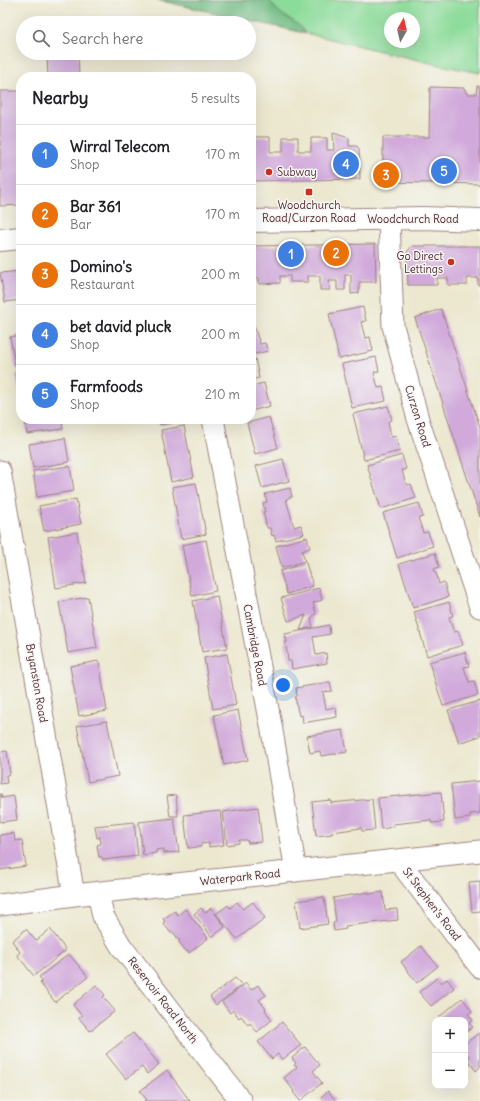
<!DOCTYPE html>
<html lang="en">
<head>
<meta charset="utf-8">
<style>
	:root { --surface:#fff; --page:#f2f2f2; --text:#202124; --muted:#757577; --line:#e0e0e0; --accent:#d93025 }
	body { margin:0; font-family:Delius,sans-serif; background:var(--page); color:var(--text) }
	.controls { position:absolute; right:12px; bottom:12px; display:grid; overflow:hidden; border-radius:8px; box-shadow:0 4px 16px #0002 }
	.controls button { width:36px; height:36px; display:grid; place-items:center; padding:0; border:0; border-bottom:1px solid var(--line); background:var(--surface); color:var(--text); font:20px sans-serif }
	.compass { position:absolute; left:384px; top:12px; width:36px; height:36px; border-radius:50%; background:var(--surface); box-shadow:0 4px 16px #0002; rotate:8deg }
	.you { position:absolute; left:283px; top:685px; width:14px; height:14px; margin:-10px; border:3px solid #fff; border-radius:50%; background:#1a73e8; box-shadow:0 0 0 6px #1a73e833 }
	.badge { display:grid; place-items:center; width:26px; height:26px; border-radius:50%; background:var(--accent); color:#fff; font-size:13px; font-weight:700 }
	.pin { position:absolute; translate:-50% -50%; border:2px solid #fff; box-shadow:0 1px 4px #0006 }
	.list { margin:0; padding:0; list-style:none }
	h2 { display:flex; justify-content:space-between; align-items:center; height:52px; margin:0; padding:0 16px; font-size:17px }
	h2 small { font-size:13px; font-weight:400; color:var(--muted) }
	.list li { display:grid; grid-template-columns:26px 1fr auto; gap:12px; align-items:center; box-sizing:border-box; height:60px; padding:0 16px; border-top:1px solid var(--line) }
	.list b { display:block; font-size:15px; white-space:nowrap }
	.list p { margin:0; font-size:13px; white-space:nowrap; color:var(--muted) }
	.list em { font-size:13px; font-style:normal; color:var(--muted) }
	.icon { flex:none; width:22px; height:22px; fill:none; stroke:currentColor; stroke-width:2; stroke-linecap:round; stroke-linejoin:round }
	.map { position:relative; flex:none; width:480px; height:1101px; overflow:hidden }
	.search { position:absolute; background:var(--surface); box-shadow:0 4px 16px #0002; left:16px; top:16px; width:240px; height:44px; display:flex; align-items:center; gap:10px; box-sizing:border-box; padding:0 14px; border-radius:22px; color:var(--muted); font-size:15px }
	.panel { position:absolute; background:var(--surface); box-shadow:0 4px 16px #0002; left:16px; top:72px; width:240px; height:352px; border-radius:16px }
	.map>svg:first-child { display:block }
	.green { fill:#8bdb9a; stroke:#6a7d62; fill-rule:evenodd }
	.forest { fill:#70bb82; stroke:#5d6d56 }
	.building { fill:#d1aadb }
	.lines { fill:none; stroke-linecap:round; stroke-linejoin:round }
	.minor-casing { stroke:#9b847e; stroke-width:23 }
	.highway-casing { stroke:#9b847e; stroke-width:24 }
	.minor { stroke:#fff; stroke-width:21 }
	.highway { stroke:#fff; stroke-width:22 }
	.poi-dot { fill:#c8321e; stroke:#f6f6f2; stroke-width:1.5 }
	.labels { text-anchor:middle; stroke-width:3; stroke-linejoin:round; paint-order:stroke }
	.poi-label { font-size:11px; fill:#4a1f2b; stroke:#f6f6f2; text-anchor:start }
	.street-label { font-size:11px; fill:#4a1f2b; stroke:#f6f6f2 }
</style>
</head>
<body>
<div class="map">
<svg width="480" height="1101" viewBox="0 0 480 1101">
	<rect width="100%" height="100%" fill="#f6f6f2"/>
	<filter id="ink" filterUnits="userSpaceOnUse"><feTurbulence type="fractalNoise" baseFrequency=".025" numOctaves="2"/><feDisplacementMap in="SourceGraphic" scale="8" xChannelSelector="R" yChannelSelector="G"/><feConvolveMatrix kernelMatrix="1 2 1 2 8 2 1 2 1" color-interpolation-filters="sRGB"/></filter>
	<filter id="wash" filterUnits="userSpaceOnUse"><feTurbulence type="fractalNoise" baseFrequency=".012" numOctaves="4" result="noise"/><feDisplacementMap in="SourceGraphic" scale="16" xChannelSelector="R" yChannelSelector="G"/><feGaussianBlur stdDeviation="0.9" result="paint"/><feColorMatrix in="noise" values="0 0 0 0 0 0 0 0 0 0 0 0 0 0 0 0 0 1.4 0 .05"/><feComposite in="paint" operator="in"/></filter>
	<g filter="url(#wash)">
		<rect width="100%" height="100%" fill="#ece8d0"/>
		<path class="green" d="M 158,0 L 480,0 L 480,73 L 435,64 L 305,33 ZM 390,18 L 414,18 L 414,42 L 390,42 Z"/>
		<path class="forest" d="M 158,0 L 269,0 C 274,7 280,14 288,18 C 297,24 298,23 305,33 Z"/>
		<g id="blocks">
			<path class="building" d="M 78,54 L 79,77 L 48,77 L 47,55 Z
				M 477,86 L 480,86 L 480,184 L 383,182 L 383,137 L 429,137 L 430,87 L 464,88 L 467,94 L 476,94 Z
				M 0,91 L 21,91 L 21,205 L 0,206 Z
				M 333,133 L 349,138 L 349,146 L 357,146 L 359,149 L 360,179 L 251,181 L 251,153 L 255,153 L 255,137 L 270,137 L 270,152 L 283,152 L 283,137 L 298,137 L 298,151 L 311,151 L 311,138 L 327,138 L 327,150 L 334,150 Z
				M 375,244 L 376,282 L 359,282 L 359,293 L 351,294 L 351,275 L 345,275 L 345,290 L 337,290 L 337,281 L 329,281 L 330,290 L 320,290 L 320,276 L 308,276 L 308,282 L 290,282 L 290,276 L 280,276 L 280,283 L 259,284 L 259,278 L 251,278 L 251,246 Z
				M 412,246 L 480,246 L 480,285 L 478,285 L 478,278 L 467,278 L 467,285 L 448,285 L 448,278 L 437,278 L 437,285 L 408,285 L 407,252 Z
				M 21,271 L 21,300 L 5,302 L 0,273 Z
				M 363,307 L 366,321 L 361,322 L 365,338 L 370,337 L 373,351 L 339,359 L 329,314 Z
				M 441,309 L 480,427 L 480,517 L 415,318 Z
				M 251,317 L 260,344 L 265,343 L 268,351 L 251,355 Z
				M 21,335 L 21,368 L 16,369 L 10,337 Z
				M 376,357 L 379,371 L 374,372 L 378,388 L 383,387 L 386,401 L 352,408 L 342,364 Z
				M 255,358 L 259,378 L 251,380 L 251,359 Z
				M 21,373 L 21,395 L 20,395 L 16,374 Z
				M 264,383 L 270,406 L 251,411 L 251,386 Z
				M 388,406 L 392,420 L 388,421 L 391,437 L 396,436 L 400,451 L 364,460 L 353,414 Z
				M 269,417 L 278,448 L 255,454 L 247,423 Z
				M 25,419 L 62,419 L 63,429 L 27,434 Z
				M 158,419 L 184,419 L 184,421 L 160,425 Z
				M 184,426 L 194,477 L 171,482 L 161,430 Z
				M 65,438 L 69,462 L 33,468 L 29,444 Z
				M 402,455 L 406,469 L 402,470 L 404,478 L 407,485 L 411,484 L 416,498 L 381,509 L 367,465 Z
				M 283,459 L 289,481 L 262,488 L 256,466 Z
				M 70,466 L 74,491 L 37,497 L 33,471 Z
				M 196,483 L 206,534 L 181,539 L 172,487 Z
				M 290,488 L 292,497 L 286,499 L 294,527 L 301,525 L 304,534 L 276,541 L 274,535 L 272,536 L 270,528 L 267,528 L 263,512 L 265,512 L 263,503 L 267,502 L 265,494 Z
				M 76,499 L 81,524 L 44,531 L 39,506 Z
				M 419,503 L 423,517 L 418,518 L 421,526 L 423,533 L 428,532 L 433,546 L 397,558 L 383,513 Z
				M 77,532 L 86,583 L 56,588 L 48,537 Z
				M 307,537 L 310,548 L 302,551 L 305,561 L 282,568 L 276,546 Z
				M 206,540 L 216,591 L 192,596 L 182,545 Z
				M 435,553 L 439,567 L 434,569 L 437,576 L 439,584 L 444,582 L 448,597 L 413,608 L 399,564 Z
				M 306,563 L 313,586 L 287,594 L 280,571 Z
				M 319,588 L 322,600 L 313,603 L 316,613 L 311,619 L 313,627 L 300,630 L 306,615 L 288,621 L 281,598 Z
				M 217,596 L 227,648 L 202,652 L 193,601 Z
				M 88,597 L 97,648 L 68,653 L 59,602 Z
				M 449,602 L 453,616 L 449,617 L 451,624 L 454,632 L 458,631 L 463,645 L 427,656 L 414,612 Z
				M 329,625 L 330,634 L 313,637 L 316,655 L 326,653 L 327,663 L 292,669 L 291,661 L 288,661 L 287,652 L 285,643 L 287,642 L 285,634 Z
				M 465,652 L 469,666 L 464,667 L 466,674 L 469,682 L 474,681 L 478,695 L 443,706 L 429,662 Z
				M 227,654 L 236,705 L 213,709 L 204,658 Z
				M 99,661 L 107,711 L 79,716 L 70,666 Z
				M 330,682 L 332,691 L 323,692 L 326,709 L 336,707 L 337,717 L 303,723 L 302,715 L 299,716 L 295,697 L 297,696 L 296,688 Z
				M 480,701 L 480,736 L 459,743 L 448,710 Z
				M 238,710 L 248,760 L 224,765 L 214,715 Z
				M 107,721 L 118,776 L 88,782 L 77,726 Z
				M 343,730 L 347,752 L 321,756 L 320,751 L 310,753 L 307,736 Z
				M 7,751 L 10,774 L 6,775 L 7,783 L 0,784 L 0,752 Z
				M 480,781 L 480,813 L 470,814 L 470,818 L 455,820 L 451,784 Z
				M 441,792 L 444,822 L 431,823 L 431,820 L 393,824 L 393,827 L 381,829 L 378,798 Z
				M 0,794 L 1,794 L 2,798 L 14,796 L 17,820 L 0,822 Z
				M 176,795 L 178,816 L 170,816 L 167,796 Z
				M 372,799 L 375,830 L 362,831 L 361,828 L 332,832 L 332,834 L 316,836 L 312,802 L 331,800 L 331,803 Z
				M 258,807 L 262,842 L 248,843 L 247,840 L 239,840 L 239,843 L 227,845 L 223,812 Z
				M 220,811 L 224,845 L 209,847 L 209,843 L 201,844 L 201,847 L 188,848 L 184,815 Z
				M 174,818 L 179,852 L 164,853 L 164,849 L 156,850 L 156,853 L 143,855 L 139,822 Z
				M 134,822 L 138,856 L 103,860 L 102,857 L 99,857 L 97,845 L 101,844 L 100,837 L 97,838 L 95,826 Z
				M 14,833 L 15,841 L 22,840 L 26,866 L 0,870 L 0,835 Z
				M 480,881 L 480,911 L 472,912 L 469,882 Z
				M 369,892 L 369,894 L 383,892 L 385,910 L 397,909 L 398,920 L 345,926 L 346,929 L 334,931 L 333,923 L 336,922 L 333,898 Z
				M 324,897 L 328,924 L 300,928 L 296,901 Z
				M 237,902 L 243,909 L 253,902 L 265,918 L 237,939 L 216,914 L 228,905 L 230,908 Z
				M 201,908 L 205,913 L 211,908 L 225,927 L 212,937 L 194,914 Z
				M 185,909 L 208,938 L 189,953 L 188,951 L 187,952 L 179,942 L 180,941 L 173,932 L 171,933 L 163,923 L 165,921 L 163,919 L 175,911 L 178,915 Z
				M 26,929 L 36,941 L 50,929 L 66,950 L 34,976 L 17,955 L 20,952 L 12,941 Z
				M 421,946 L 438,966 L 417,983 L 401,962 Z
				M 69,954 L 88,977 L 55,1002 L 40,983 L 42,981 L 39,977 Z
				M 235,978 L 242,985 L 216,1005 L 210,997 Z
				M 437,978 L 441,983 L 447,979 L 454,988 L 431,1006 L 419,992 Z
				M 246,983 L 251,990 L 258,985 L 266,995 L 259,1000 L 266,1009 L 265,1010 L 272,1020 L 257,1032 L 250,1023 L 248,1025 L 241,1016 L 239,1018 L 233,1010 L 230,1013 L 222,1002 Z
				M 96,985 L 105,995 L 103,997 L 115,1011 L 90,1031 L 79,1018 L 82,1016 L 73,1005 Z
				M 462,998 L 472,1011 L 468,1014 L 473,1020 L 469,1023 L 473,1027 L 465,1033 L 465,1020 L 440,1020 L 438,1018 Z
				M 282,1022 L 301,1045 L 282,1060 L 278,1054 L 272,1059 L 258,1042 Z
				M 480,1032 L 480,1067 L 476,1071 L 467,1059 L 470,1057 L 465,1051 L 465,1044 Z
				M 133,1033 L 159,1064 L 147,1074 L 142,1067 L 126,1079 L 106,1054 Z
				M 305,1047 L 320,1065 L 313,1071 L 322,1083 L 300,1101 L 293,1092 L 294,1091 L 284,1078 L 297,1067 L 294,1065 L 296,1063 L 292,1058 Z
				M 167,1070 L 190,1101 L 144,1101 L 146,1099 L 140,1091 Z
				M 328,1091 L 336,1101 L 324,1101 L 321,1097 Z"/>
		</g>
	</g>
	<g filter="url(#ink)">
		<use href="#blocks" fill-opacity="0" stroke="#9b847e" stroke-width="1"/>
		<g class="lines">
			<g class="minor-casing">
				<path id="minor" d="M 389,219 L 393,326 L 418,419 L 480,607
					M 213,419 L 271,725 L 296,871
					M 0,471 L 74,895
					M 398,860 L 480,967
					M 98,892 L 103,916 L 121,946 L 241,1101
					M 0,905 L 74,895 L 480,851"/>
			</g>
			<g class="highway-casing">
				<path id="highway" d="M 251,221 L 423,218 L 480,220
					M 0,240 L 21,238"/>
			</g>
			<use href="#minor" class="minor"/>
			<use href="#highway" class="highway"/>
		</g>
	</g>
	<g class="poi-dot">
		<circle cx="269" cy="172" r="4"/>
		<rect x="305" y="188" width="8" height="8" rx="2"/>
		<circle cx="451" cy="262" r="4"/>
	</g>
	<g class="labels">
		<g class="poi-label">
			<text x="277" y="176">Subway</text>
			<text x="309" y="209" text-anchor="middle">Woodchurch<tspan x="309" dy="13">Road/Curzon Road</tspan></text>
			<text x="443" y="260" text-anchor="end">Go Direct<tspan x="443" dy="13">Lettings</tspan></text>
		</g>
		<g class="street-label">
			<text x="413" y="223">Woodchurch Road</text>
			<text transform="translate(418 416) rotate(73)" y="4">Curzon Road</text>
			<text transform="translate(255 645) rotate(79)" y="4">Cambridge Road</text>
			<text transform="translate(37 683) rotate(80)" y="4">Bryanston Road</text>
			<text transform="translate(240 877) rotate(-6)" y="4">Waterpark Road</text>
			<text transform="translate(432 904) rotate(53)" y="4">St Stephen's Road</text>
			<text transform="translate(163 1000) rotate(52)" y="4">Reservoir Road North</text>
		</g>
	</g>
</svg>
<div class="controls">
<button>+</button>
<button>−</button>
</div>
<svg class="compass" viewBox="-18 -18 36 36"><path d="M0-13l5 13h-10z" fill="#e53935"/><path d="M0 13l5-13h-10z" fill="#757577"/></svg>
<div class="you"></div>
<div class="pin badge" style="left:291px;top:254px;background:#3f7fe0">1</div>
<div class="pin badge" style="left:336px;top:253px;background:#e8710a">2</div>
<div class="pin badge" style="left:386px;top:175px;background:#e8710a">3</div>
<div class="pin badge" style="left:346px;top:164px;background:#3f7fe0">4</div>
<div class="pin badge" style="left:444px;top:171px;background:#3f7fe0">5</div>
<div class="search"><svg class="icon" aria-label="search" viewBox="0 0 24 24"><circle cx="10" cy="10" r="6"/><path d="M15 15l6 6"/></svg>Search here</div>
<section class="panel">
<h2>Nearby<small>5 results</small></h2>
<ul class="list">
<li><span class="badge" style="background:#3f7fe0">1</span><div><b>Wirral Telecom</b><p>Shop</p></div><em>170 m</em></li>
<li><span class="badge" style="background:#e8710a">2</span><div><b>Bar 361</b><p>Bar</p></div><em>170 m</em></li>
<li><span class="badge" style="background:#e8710a">3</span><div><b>Domino's</b><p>Restaurant</p></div><em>200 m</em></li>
<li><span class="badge" style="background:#3f7fe0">4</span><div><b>bet david pluck</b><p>Shop</p></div><em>200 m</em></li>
<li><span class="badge" style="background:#3f7fe0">5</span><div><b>Farmfoods</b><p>Shop</p></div><em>210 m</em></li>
</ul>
</section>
</div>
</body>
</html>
